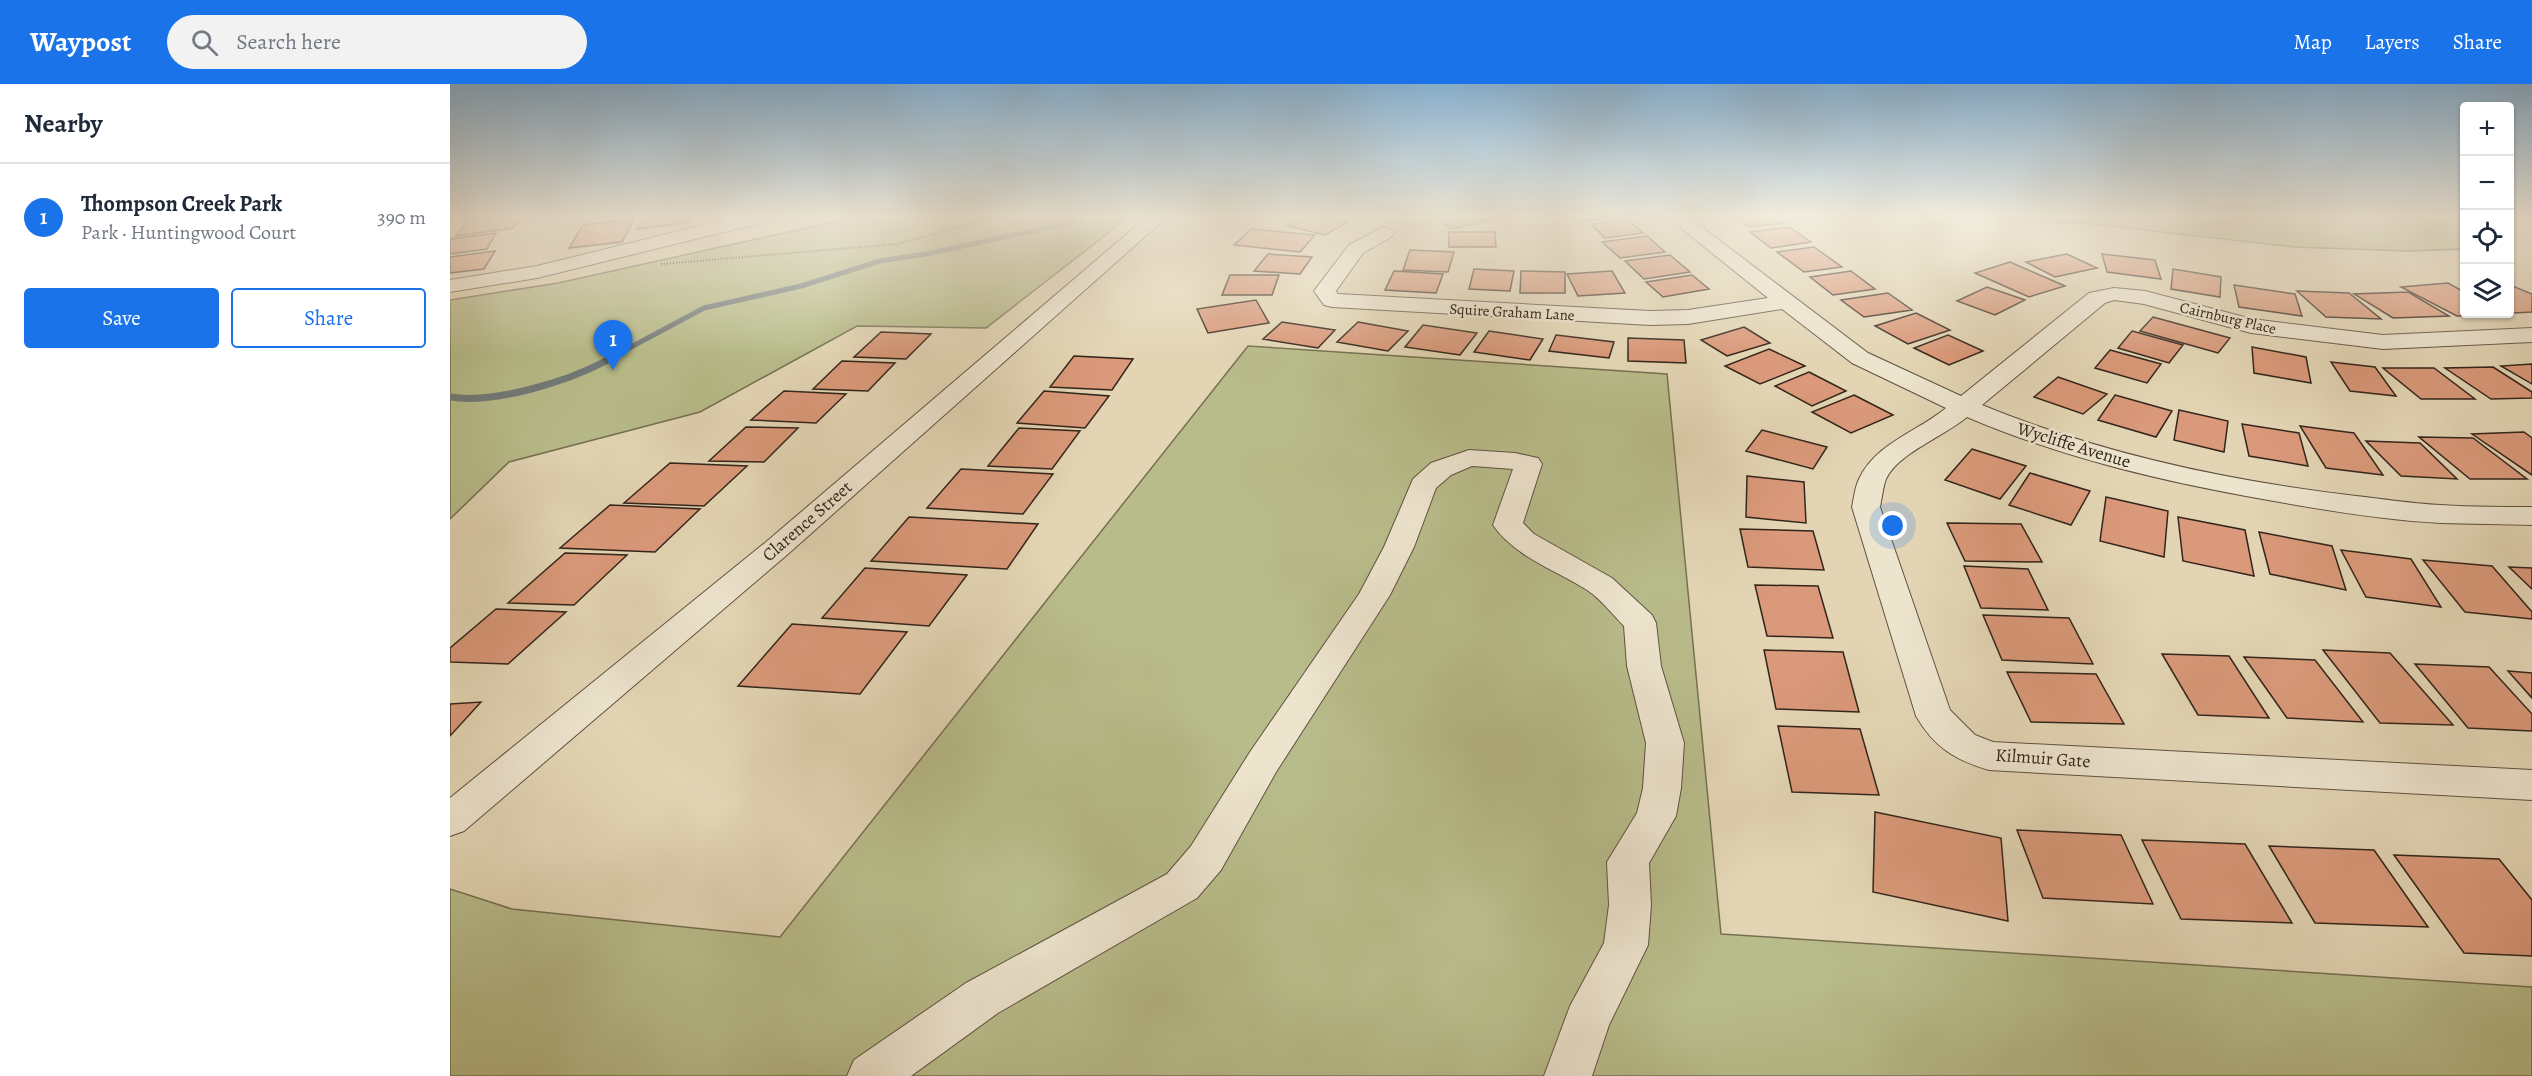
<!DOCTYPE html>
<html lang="en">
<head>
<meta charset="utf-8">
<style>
	:root { --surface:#fff; --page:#f2f2f3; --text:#1f2937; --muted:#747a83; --line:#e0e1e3; --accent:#1a73e8 }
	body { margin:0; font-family:Alegreya,serif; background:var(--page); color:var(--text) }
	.controls { position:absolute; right:18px; top:18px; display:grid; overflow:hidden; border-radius:6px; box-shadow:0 2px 4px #0004 }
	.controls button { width:54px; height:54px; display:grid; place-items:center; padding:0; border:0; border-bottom:2px solid var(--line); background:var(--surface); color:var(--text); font:30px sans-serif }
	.you { position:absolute; left:1443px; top:442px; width:21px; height:21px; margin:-15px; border:4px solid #fff; border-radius:50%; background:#1a73e8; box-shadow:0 0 0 9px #1a73e833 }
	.badge { display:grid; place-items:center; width:39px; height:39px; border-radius:50%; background:var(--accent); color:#fff; font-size:20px; font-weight:700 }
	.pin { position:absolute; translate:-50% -50px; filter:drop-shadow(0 2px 3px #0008) }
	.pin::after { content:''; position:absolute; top:32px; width:21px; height:18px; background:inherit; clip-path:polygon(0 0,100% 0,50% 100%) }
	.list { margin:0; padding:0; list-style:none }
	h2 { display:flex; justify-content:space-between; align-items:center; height:78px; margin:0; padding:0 24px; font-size:26px }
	h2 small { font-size:20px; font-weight:400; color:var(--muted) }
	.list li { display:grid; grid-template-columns:39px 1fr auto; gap:18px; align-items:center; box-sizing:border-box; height:108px; padding:0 24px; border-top:2px solid var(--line) }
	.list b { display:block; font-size:22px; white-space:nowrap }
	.list p { margin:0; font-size:20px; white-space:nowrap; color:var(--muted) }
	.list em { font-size:20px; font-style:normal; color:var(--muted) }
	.actions { display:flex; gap:12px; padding:18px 24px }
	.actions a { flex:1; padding:14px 0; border:2px solid var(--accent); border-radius:6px; text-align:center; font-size:21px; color:var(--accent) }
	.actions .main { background:var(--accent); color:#fff }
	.icon { flex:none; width:33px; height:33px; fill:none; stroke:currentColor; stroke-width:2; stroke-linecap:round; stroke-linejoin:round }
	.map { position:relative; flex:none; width:2082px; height:992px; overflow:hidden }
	header { display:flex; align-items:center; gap:36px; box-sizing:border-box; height:84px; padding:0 30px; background:var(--accent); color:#fff }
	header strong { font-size:28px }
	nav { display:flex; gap:33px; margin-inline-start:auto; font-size:21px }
	.search { width:420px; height:54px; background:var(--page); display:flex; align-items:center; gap:15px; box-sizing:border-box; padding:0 21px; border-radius:33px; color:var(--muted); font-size:22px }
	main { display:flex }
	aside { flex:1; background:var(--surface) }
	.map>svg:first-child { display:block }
	.green { fill:#b8bc8a; stroke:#767052; stroke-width:1.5 }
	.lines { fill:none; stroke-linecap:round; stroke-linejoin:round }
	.stream-far1 { stroke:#727b7a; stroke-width:5 }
	.stream { stroke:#727b7a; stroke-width:7 }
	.building { fill:#da997a; stroke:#33251b; stroke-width:1.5 }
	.minor-casing { stroke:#5f5141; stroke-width:2 }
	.path { stroke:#33251b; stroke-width:2; stroke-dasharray:1 2; stroke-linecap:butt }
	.minor { fill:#ede4ce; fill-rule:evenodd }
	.labels { text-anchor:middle; stroke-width:5; stroke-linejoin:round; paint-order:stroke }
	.far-street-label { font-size:15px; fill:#33251b; stroke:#ede4ce }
	.street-label { font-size:18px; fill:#33251b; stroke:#ede4ce }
</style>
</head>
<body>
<header>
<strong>Waypost</strong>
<div class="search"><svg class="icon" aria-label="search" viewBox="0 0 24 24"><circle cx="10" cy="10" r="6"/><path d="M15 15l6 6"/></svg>Search here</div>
<nav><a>Map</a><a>Layers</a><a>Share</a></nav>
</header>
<main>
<aside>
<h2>Nearby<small></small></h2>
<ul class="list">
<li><span class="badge">1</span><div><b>Thompson Creek Park</b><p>Park · Huntingwood Court</p></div><em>390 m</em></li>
</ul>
<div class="actions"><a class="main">Save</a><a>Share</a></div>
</aside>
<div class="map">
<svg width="2082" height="992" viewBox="0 0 2082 992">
	<rect width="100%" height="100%" fill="#e3d5b4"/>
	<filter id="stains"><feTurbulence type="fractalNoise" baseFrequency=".00333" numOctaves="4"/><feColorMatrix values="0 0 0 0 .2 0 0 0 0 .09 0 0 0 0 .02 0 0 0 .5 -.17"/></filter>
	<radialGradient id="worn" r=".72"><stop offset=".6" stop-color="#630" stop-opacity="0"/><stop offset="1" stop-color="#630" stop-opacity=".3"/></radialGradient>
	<path class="green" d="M 422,132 L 680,132 L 536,244 L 407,242 L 250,328 L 59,378 L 0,435 L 0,216 L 108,199 L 379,139 Z
		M 1474,132 L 2014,132 L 2014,165 L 1957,167 L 1844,163 L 1642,140 Z
		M 798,262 L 1217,290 L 1271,850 L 2082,903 L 2082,992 L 0,992 L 0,805 L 62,825 L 330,853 Z"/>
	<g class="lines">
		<path class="stream-far1" d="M 153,278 L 254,224 L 351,202 L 430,177 L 481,169 L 615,140 L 635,132"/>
		<path class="stream" d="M 0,313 C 44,320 116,298 156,277"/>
	</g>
	<path class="building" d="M 51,132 L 72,132 L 63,144 L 6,152 L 18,136 Z
		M 194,132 L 242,132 L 240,138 L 187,145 Z
		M 856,132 L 871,132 L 898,138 L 875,151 L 838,142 Z
		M 982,132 L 1033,132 L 1040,136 L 1002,145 Z
		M 1123,132 L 1173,132 L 1129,138 Z
		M 1285,132 L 1324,132 L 1334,139 L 1299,143 Z
		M 184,135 L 172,158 L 119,164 L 133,141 Z
		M 1178,136 L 1193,149 L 1155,154 L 1141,140 Z
		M 1339,143 L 1361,158 L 1321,164 L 1300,148 Z
		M 801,145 L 865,151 L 850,168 L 784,161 Z
		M 999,148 L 1045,148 L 1046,163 L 999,163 Z
		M 46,149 L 37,165 L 0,170 L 0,155 Z
		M 1197,152 L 1215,168 L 1170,174 L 1152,158 Z
		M 1364,163 L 1392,183 L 1354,188 L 1327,168 Z
		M 960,166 L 1004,168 L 998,188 L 953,186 Z
		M 45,167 L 34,185 L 0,189 L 0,173 Z
		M 818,170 L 862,173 L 850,190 L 804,187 Z
		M 1617,170 L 1647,184 L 1605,193 L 1576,178 Z
		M 1652,170 L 1705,176 L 1711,195 L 1657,188 Z
		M 1220,171 L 1240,188 L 1194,195 L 1175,177 Z
		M 1560,178 L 1615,202 L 1579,213 L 1525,189 Z
		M 1024,185 L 1064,187 L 1060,207 L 1019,205 Z
		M 1723,185 L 1771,193 L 1770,213 L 1721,205 Z
		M 944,187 L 993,190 L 986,209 L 935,206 Z
		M 1071,187 L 1115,188 L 1115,209 L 1070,209 Z
		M 1162,187 L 1175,209 L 1128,212 L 1117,190 Z
		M 1401,187 L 1425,205 L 1383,211 L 1360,193 Z
		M 780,191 L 829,191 L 822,211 L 772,211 Z
		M 1242,191 L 1259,205 L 1213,213 L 1196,198 Z
		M 1998,199 L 2014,208 L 2014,230 L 2049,230 L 2007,232 L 1951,203 Z
		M 1784,201 L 1845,210 L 1852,232 L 1789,223 Z
		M 2060,201 L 2082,210 L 2082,228 L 2064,229 L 2060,227 Z
		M 1537,203 L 1575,216 L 1545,231 L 1507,217 Z
		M 1847,207 L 1899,209 L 1931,235 L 1876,233 Z
		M 1958,208 L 1999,232 L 1943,234 L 1904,210 Z
		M 1438,209 L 1462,226 L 1414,233 L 1391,216 Z
		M 806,216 L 819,239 L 758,249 L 747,225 Z
		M 1466,229 L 1500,246 L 1458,260 L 1425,242 Z
		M 1703,233 L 1780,254 L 1768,269 L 1690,247 Z
		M 832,238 L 885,246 L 868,264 L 813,255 Z
		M 908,238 L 958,247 L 938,267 L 887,258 Z
		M 973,241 L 1027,249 L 1010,271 L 955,263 Z
		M 1294,243 L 1320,259 L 1277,272 L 1251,256 Z
		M 1039,247 L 1093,255 L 1080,276 L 1024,268 Z
		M 1682,247 L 1733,261 L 1719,279 L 1668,264 Z
		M 431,248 L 481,250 L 456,275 L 404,273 Z
		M 1106,251 L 1164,258 L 1159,274 L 1099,267 Z
		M 1498,251 L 1533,267 L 1499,281 L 1464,264 Z
		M 1178,254 L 1234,256 L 1236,279 L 1178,277 Z
		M 1802,263 L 1856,273 L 1861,299 L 1804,289 Z
		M 1319,265 L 1355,282 L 1310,300 L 1275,282 Z
		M 1660,266 L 1711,280 L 1697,299 L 1645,284 Z
		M 624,272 L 683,275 L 662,306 L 600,303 Z
		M 392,277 L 445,279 L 418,307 L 363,305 Z
		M 1881,278 L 1925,283 L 1946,312 L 1900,307 Z
		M 2082,280 L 2082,300 L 2051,282 Z
		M 2043,283 L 2082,308 L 2082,314 L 2041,315 L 1995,284 Z
		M 1933,284 L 1984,284 L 2025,315 L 1971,315 Z
		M 1359,288 L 1396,307 L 1362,322 L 1325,302 Z
		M 1608,293 L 1657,310 L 1633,330 L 1584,313 Z
		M 334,307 L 396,310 L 366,339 L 301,336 Z
		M 594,307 L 659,312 L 635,344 L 567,339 Z
		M 1404,311 L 1443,331 L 1401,349 L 1362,328 Z
		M 1665,311 L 1722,327 L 1706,353 L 1648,336 Z
		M 1729,326 L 1778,337 L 1774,368 L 1724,356 Z
		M 1792,340 L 1849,349 L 1858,382 L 1799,372 Z
		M 1850,342 L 1904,349 L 1933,391 L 1876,384 Z
		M 296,343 L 348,344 L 314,378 L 259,377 Z
		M 569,344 L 630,347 L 602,385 L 538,382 Z
		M 1312,346 L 1377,363 L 1363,385 L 1296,367 Z
		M 2074,348 L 2082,354 L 2082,391 L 2022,350 Z
		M 1969,353 L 2023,354 L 2077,395 L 2020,395 Z
		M 1916,357 L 1970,359 L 2007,395 L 1951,392 Z
		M 1522,365 L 1576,382 L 1550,415 L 1495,396 Z
		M 220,379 L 297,382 L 254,422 L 174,419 Z
		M 511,385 L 603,390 L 573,430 L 477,424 Z
		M 1580,389 L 1640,407 L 1621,441 L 1559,421 Z
		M 1297,392 L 1354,398 L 1356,439 L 1296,433 Z
		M 1656,413 L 1718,427 L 1714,473 L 1650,457 Z
		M 160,421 L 250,425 L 205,468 L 110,464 Z
		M 459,433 L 588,440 L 557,485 L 421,477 Z
		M 1728,433 L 1795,446 L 1804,492 L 1733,477 Z
		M 1497,439 L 1571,440 L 1592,478 L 1515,477 Z
		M 1290,445 L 1363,447 L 1374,486 L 1298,483 Z
		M 1809,448 L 1882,462 L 1896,506 L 1820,490 Z
		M 1891,466 L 1961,475 L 1991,523 L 1916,513 Z
		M 115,469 L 177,471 L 124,521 L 58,519 Z
		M 1973,476 L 2042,482 L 2082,528 L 2082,535 L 2015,528 Z
		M 1514,482 L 1578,485 L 1598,526 L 1531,524 Z
		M 2059,483 L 2082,484 L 2082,505 Z
		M 415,484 L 517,491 L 479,542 L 372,534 Z
		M 1305,501 L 1368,502 L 1383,554 L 1317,552 Z
		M 46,525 L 116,528 L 58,580 L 0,578 L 0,564 Z
		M 1533,531 L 1619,534 L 1643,580 L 1552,576 Z
		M 342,540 L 457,548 L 410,610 L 288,602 Z
		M 1314,566 L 1393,568 L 1409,628 L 1326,625 Z
		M 1873,566 L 1940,569 L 2003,641 L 1930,639 Z
		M 1712,570 L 1779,572 L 1819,634 L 1748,631 Z
		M 1794,573 L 1865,576 L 1913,638 L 1837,634 Z
		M 1965,580 L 2039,583 L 2082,630 L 2082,647 L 2018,644 Z
		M 2058,587 L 2082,589 L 2082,614 Z
		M 1557,588 L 1646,590 L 1674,640 L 1581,638 Z
		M 31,618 L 0,652 L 0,620 Z
		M 1328,642 L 1410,645 L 1429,711 L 1342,708 Z
		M 1425,728 L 1551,754 L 1558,837 L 1423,808 Z
		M 1567,746 L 1671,751 L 1703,820 L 1593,814 Z
		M 1692,756 L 1795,760 L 1842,839 L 1731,835 Z
		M 1819,762 L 1924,766 L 1978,843 L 1865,839 Z
		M 1944,771 L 2049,775 L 2082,816 L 2082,872 L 2014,869 Z"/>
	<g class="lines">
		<g class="minor-casing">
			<path id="minor" d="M 290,132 L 334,132 L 332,136 L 290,144 L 87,194 L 0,208 L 0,196 L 87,182 Z
				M 698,132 L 718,132 L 338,470 L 14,747 L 0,752 L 0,714 L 316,458 Z
				M 1216,132 L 1237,132 L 1418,269 L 1511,312 L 1639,209 L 1664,204 L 1695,207 L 1802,235 L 1933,251 L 2082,244 L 2082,258 L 1933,265 L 1801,249 L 1694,220 L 1664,216 L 1655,219 L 1532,321 C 1651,370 1778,397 1906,412 C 1934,415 1963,420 1991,421 C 2021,423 2052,423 2082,423 L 2082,441 C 2052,440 2021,440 1991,439 C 1935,436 1879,427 1824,417 C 1719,399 1615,375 1517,333 C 1495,352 1448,369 1436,395 C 1433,403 1432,414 1430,423 L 1500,626 L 1525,651 L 1543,658 L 2082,686 L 2082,716 L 1539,686 C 1505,676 1484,663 1466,632 L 1402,423 C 1404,414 1405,403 1409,395 C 1426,359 1467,348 1496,324 L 1402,279 L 1332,225 L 1238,240 L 1200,241 L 882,223 L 874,221 L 864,207 L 899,161 L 934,143 L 941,145 L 944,149 L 941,153 L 913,169 L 886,207 L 888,210 L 1200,227 L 1238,226 L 1318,214 Z
				M 1019,366 L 1065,369 L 1088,374 L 1092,380 L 1073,439 L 1084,450 L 1162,494 L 1202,531 L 1206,539 L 1211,582 L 1234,659 L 1231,704 L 1226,732 L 1199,779 L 1201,821 L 1198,861 L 1159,941 L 1142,992 L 1094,992 L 1120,922 L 1154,859 L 1159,821 L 1157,778 L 1187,729 L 1193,704 L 1196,659 L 1177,582 L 1174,542 C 1162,530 1151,515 1137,506 C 1106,486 1065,473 1043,441 L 1063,385 L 1022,382 L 1001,391 L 986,404 L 964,463 L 940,511 L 826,688 L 771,786 L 747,814 L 548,929 L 461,992 L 397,992 L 404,976 L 516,899 L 717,790 L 741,762 L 800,668 L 909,510 L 934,463 L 963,395 L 981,379 Z"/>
		</g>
		<path class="path" d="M 211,180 L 448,160 L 548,132"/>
		<use href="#minor" class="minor"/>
	</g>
	<linearGradient id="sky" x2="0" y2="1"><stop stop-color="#89b4d5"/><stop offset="0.49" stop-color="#f2ecdd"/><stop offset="1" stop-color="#f2ecdd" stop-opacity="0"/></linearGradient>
	<rect width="2082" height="271" fill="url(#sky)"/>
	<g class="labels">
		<g class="far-street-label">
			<text transform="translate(1062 228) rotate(3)" y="5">Squire Graham Lane</text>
			<text transform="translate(1778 234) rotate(13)" y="5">Cairnburg Place</text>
		</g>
		<g class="street-label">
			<text transform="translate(1624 361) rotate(17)" y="6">Wycliffe Avenue</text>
			<text transform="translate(357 437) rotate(-41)" y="6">Clarence Street</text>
			<text transform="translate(1593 674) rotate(4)" y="6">Kilmuir Gate</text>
		</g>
	</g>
	<rect width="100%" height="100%" filter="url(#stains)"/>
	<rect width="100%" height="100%" fill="url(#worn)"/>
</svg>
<div class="controls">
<button>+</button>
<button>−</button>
<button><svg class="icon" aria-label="locate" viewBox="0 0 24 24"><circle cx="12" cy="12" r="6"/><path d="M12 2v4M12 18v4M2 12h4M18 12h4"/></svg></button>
<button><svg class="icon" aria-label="layers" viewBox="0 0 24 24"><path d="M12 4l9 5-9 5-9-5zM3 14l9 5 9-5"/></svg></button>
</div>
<div class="you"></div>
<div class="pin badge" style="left:163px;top:286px">1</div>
</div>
</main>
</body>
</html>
